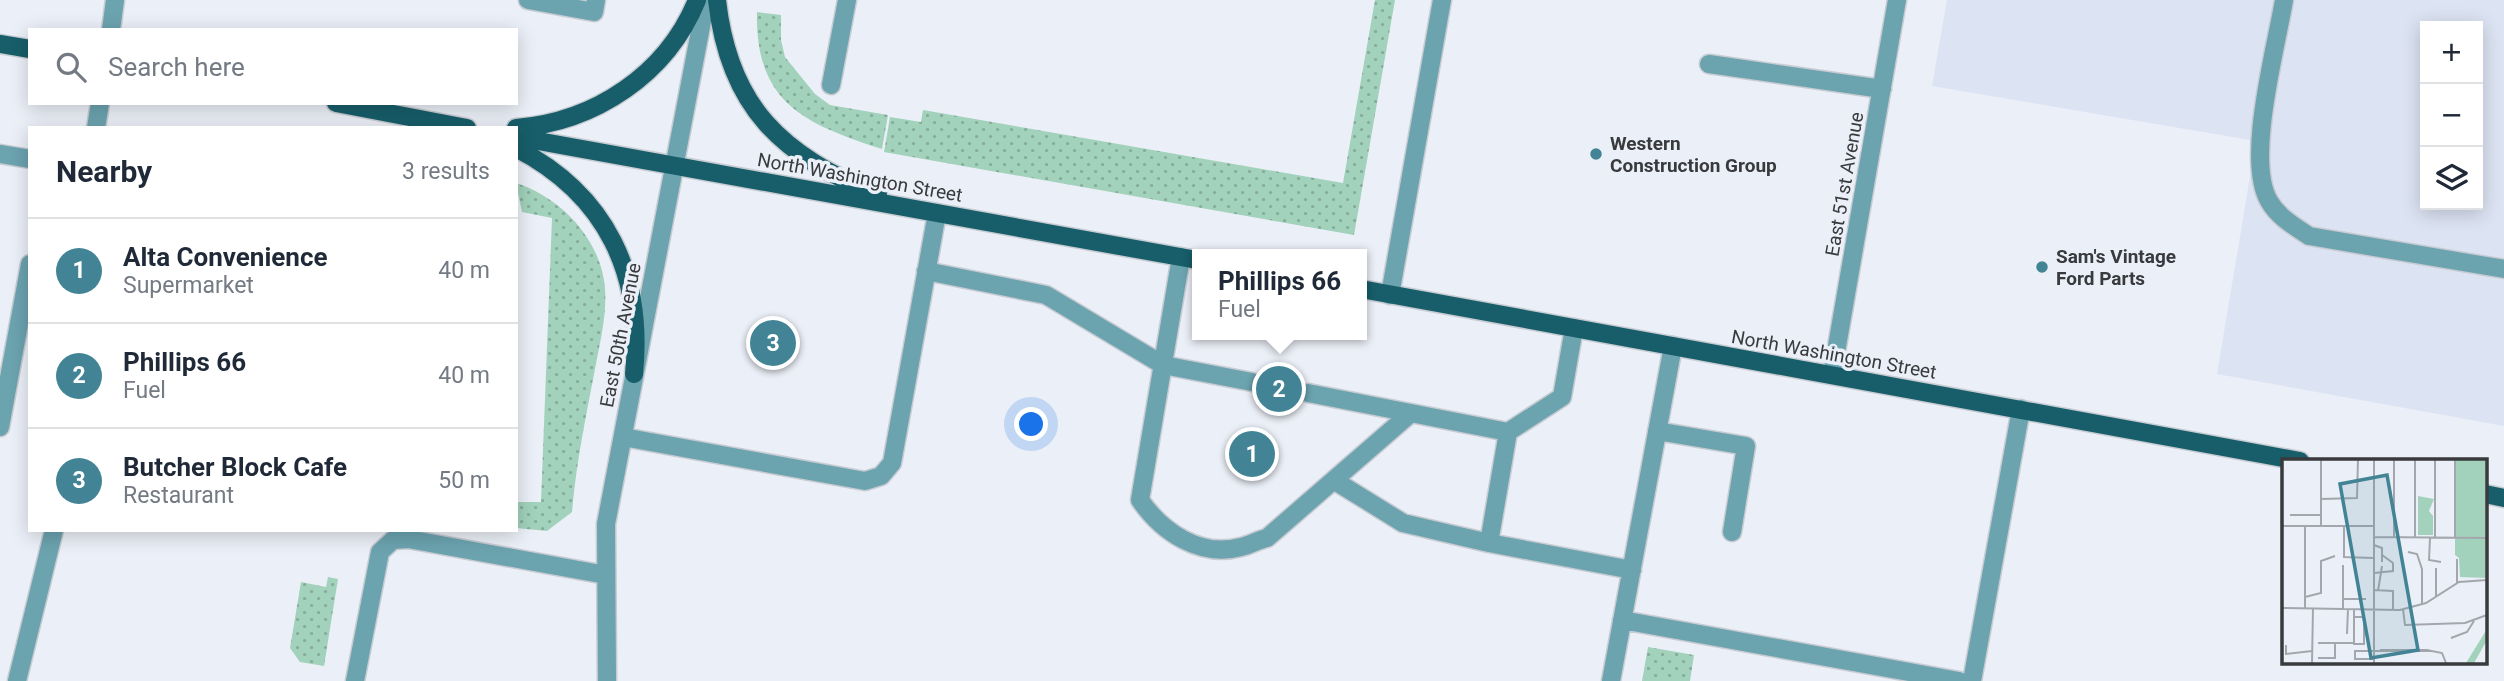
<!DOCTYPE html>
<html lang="en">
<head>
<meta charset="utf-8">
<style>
	:root { --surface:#fff; --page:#f6f6f7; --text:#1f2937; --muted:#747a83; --line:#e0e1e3; --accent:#428495 }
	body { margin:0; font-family:Roboto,sans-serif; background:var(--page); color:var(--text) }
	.controls { position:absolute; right:21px; top:21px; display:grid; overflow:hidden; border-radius:0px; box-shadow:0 4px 18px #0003 }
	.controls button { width:63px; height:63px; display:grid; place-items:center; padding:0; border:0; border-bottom:2px solid var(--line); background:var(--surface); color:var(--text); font:35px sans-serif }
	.you { position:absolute; left:1032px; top:425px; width:24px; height:24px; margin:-18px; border:5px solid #fff; border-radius:50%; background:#1a73e8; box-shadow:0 0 0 10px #1a73e833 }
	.badge { display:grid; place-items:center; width:46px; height:46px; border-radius:50%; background:var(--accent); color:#fff; font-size:23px; font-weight:700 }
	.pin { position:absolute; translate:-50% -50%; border:4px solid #fff; box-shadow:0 2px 7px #0006 }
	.popup { position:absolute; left:1192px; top:249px; width:175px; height:91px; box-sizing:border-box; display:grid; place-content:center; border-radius:0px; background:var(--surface); filter:drop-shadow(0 2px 5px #0005); font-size:23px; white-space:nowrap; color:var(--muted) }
	.popup b { font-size:26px; color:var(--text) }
	.popup::after { content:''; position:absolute; left:50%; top:100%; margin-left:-14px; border:14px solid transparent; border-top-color:var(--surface) }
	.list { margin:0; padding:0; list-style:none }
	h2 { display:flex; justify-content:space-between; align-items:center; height:91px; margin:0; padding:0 28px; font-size:30px }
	h2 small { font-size:23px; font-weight:400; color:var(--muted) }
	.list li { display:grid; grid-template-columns:46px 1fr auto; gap:21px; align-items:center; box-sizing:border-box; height:105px; padding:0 28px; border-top:2px solid var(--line) }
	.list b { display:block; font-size:26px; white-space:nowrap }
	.list p { margin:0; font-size:23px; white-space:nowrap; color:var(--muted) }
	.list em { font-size:23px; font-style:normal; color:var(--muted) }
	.icon { flex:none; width:38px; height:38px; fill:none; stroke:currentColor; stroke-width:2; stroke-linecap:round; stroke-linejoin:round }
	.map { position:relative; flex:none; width:2504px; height:681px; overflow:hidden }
	.search { position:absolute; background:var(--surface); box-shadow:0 4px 18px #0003; left:28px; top:28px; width:490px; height:77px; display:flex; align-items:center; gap:18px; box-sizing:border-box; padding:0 24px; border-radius:0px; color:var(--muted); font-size:26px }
	.panel { position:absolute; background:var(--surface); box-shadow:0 4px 18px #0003; left:28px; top:126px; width:490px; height:406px; border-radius:0px }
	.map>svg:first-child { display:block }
	.built { fill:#dce3f3; fill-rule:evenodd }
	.grass { fill:url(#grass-dots) }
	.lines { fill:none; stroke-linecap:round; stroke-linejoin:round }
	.minor-tunnel { stroke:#c7cbd2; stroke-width:18; stroke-dasharray:18 9; stroke-linecap:butt }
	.minor-casing { stroke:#c7cbd2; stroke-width:21 }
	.major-casing { stroke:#c7cbd2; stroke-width:21 }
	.minor { stroke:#6ba3af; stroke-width:18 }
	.major { stroke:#175e6a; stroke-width:18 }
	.poi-dot { fill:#428495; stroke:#ebeff7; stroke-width:2.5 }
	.labels { text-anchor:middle; stroke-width:7; stroke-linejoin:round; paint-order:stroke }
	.poi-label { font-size:19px; font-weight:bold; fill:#383a3d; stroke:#ebeff7; text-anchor:start }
	.street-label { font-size:19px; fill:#383a3d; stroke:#ebeff7 }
	.inset-road { fill:none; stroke:#a3a7ad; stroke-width:2 }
	.view { fill:#428495; fill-opacity:0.15; stroke:#428495; stroke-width:3.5 }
	.inset-edge { fill:none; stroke:#383a3d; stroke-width:3.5 }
</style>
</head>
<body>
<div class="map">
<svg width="2504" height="681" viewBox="0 0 2504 681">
	<defs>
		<pattern id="grass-dots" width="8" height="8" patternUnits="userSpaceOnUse" patternTransform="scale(1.75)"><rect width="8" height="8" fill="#a2d2bb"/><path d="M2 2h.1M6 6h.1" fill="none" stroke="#85ab99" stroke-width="1.8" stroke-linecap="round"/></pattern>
	</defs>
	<rect width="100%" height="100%" fill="#ebeff7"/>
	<path class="built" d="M 1947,0 L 2504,0 L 2504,426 L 2217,374 L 2256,141 L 1932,86 ZM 2425,26 L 2478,26 L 2478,205 L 2425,205 Z"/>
	<path class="grass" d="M 1375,0 L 1395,0 L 1354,235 L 884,152 L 890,117 L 921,122 L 923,110 L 1343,183 Z
		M 757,12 L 781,15 L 781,40 L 785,57 L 815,94 L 830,105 L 888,115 L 882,149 C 806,124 755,104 757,12 Z
		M 516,183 C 562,198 601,240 605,288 C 607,315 600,342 595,369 C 586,416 576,464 572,512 L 547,531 L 516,528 L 516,502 L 541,502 L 552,218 L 522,212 Z
		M 328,577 L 338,579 L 324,666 L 300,662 L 290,648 L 301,582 L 326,587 Z
		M 1648,647 L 1694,655 L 1690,681 L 1642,681 Z"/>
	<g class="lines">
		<path class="minor-tunnel" d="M 1252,382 L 1308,393"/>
		<g class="minor-casing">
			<path id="minor" d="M 528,0 L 594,12 L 596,0
				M 2284,0 C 2276,49 2245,160 2269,201 C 2278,217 2294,226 2309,236 L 2504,269
				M 111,30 L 115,0
				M 1709,64 L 1882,89
				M 831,85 L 847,0
				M 96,128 L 100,103
				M 0,154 L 30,159
				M 1181,257 L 1140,500 C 1162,532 1200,558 1241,547 C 1250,545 1258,540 1267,538 L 1411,413
				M 926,271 L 1046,295 L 1163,365 L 1252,382
				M 1390,295 L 1442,0
				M 1832,375 L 1897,0
				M 1308,393 L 1508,432 L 1562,397 L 1574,328
				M 0,427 L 30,264
				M 1657,431 L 1746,446 L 1732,532
				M 1508,432 L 1489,543 L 1632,570
				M 623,437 L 865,481 L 881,476 L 892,463 L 937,213
				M 1335,481 L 1403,523 L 1489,543
				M 1622,620 L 1959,681
				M 17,681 L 54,530
				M 355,681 L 380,552 L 393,540 L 408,539 L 606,575
				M 607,681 L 606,524 L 706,0
				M 1611,681 L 1673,346
				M 1972,681 L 2021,409"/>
		</g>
		<g class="major-casing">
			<path id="major" d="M 717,0 C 729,108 782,155 878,195
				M 0,44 L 30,49
				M 336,103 L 467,128
				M 516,128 C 595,122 667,74 697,0
				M 516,137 L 1197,260
				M 516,148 C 607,195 644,275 634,374
				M 1361,289 L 2300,461
				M 2485,494 L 2504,498"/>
		</g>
		<use href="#minor" class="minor"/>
		<use href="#major" class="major"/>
	</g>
	<g class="poi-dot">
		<circle cx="1596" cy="154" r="7"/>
		<circle cx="2042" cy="267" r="7"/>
	</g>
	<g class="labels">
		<g class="poi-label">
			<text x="1610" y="150">Western<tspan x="1610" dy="22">Construction Group</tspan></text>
			<text x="2056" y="263">Sam's Vintage<tspan x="2056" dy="22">Ford Parts</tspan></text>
		</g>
		<g class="street-label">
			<text transform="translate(860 177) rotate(10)" y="7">North Washington Street</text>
			<text transform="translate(1844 184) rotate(-80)" y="7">East 51st Avenue</text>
			<text transform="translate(620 335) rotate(-79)" y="7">East 50th Avenue</text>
			<text transform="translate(1834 354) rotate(10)" y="7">North Washington Street</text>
		</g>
	</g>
	<g transform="translate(2282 459)">
		<rect width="205" height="205" fill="#ebeff7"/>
		<path d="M 136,37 L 152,40 L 147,52 L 151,57 L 151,76 L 136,76 ZM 205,170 L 205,181 L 192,204 L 184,204 Z" fill="#a2d2bb"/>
		<path d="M 173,0 L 205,0 L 205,119 L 178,118 L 177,99 L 173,96 Z" fill="#a2d2bb"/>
		<path class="inset-road" d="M 39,40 L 75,39 L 76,0M 8,56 L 39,56M 0,67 L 92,67M 39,67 L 39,0M 62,67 L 62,98 L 92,99M 92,78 L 205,79M 173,78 L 173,0M 112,79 L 112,0M 133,79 L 133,0M 148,79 L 147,101 L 159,103M 153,79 L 153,0M 92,86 L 100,89 L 100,103M 126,93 L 135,95 L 140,110 L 140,145M 175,100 L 175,124M 61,106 L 61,150M 154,109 L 154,137M 92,114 L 111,112 L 111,104 L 100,96M 92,131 L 111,132 L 111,150M 96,132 L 100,107M 23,138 L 39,134 L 39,102 L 53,97M 61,140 L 84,140M 0,149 L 118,151 L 144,144 L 177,123 L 205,121M 23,149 L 23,67M 121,150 L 123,166 L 183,164 L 205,156M 72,158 L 82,158 L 82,185 L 72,185 L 72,150M 65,175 L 66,150M 169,179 L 185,173 L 192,162M 36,184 L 72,184M 4,186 L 4,195 L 30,192M 98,191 L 145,191 L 160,194 L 164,204M 36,199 L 53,199 L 53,184M 92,200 L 73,200 L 73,192 L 150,192M 30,204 L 31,149M 92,204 L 92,0"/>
		<path class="view" d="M 105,16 L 136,191 L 89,199 L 58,25 Z"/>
		<rect width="205" height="205" class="inset-edge"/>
	</g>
</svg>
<div class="controls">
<button>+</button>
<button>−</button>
<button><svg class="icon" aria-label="layers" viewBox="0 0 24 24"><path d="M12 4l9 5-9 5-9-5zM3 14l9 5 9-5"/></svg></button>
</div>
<div class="you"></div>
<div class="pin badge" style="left:1252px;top:454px">1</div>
<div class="pin badge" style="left:1279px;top:389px">2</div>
<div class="popup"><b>Phillips 66</b>Fuel</div>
<div class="pin badge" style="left:773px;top:343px">3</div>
<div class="search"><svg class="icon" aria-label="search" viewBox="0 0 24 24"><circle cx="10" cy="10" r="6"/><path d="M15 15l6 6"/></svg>Search here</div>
<section class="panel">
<h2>Nearby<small>3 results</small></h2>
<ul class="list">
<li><span class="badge">1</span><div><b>Alta Convenience</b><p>Supermarket</p></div><em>40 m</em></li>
<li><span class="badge">2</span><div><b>Phillips 66</b><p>Fuel</p></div><em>40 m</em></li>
<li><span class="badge">3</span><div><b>Butcher Block Cafe</b><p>Restaurant</p></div><em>50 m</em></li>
</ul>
</section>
</div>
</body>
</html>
